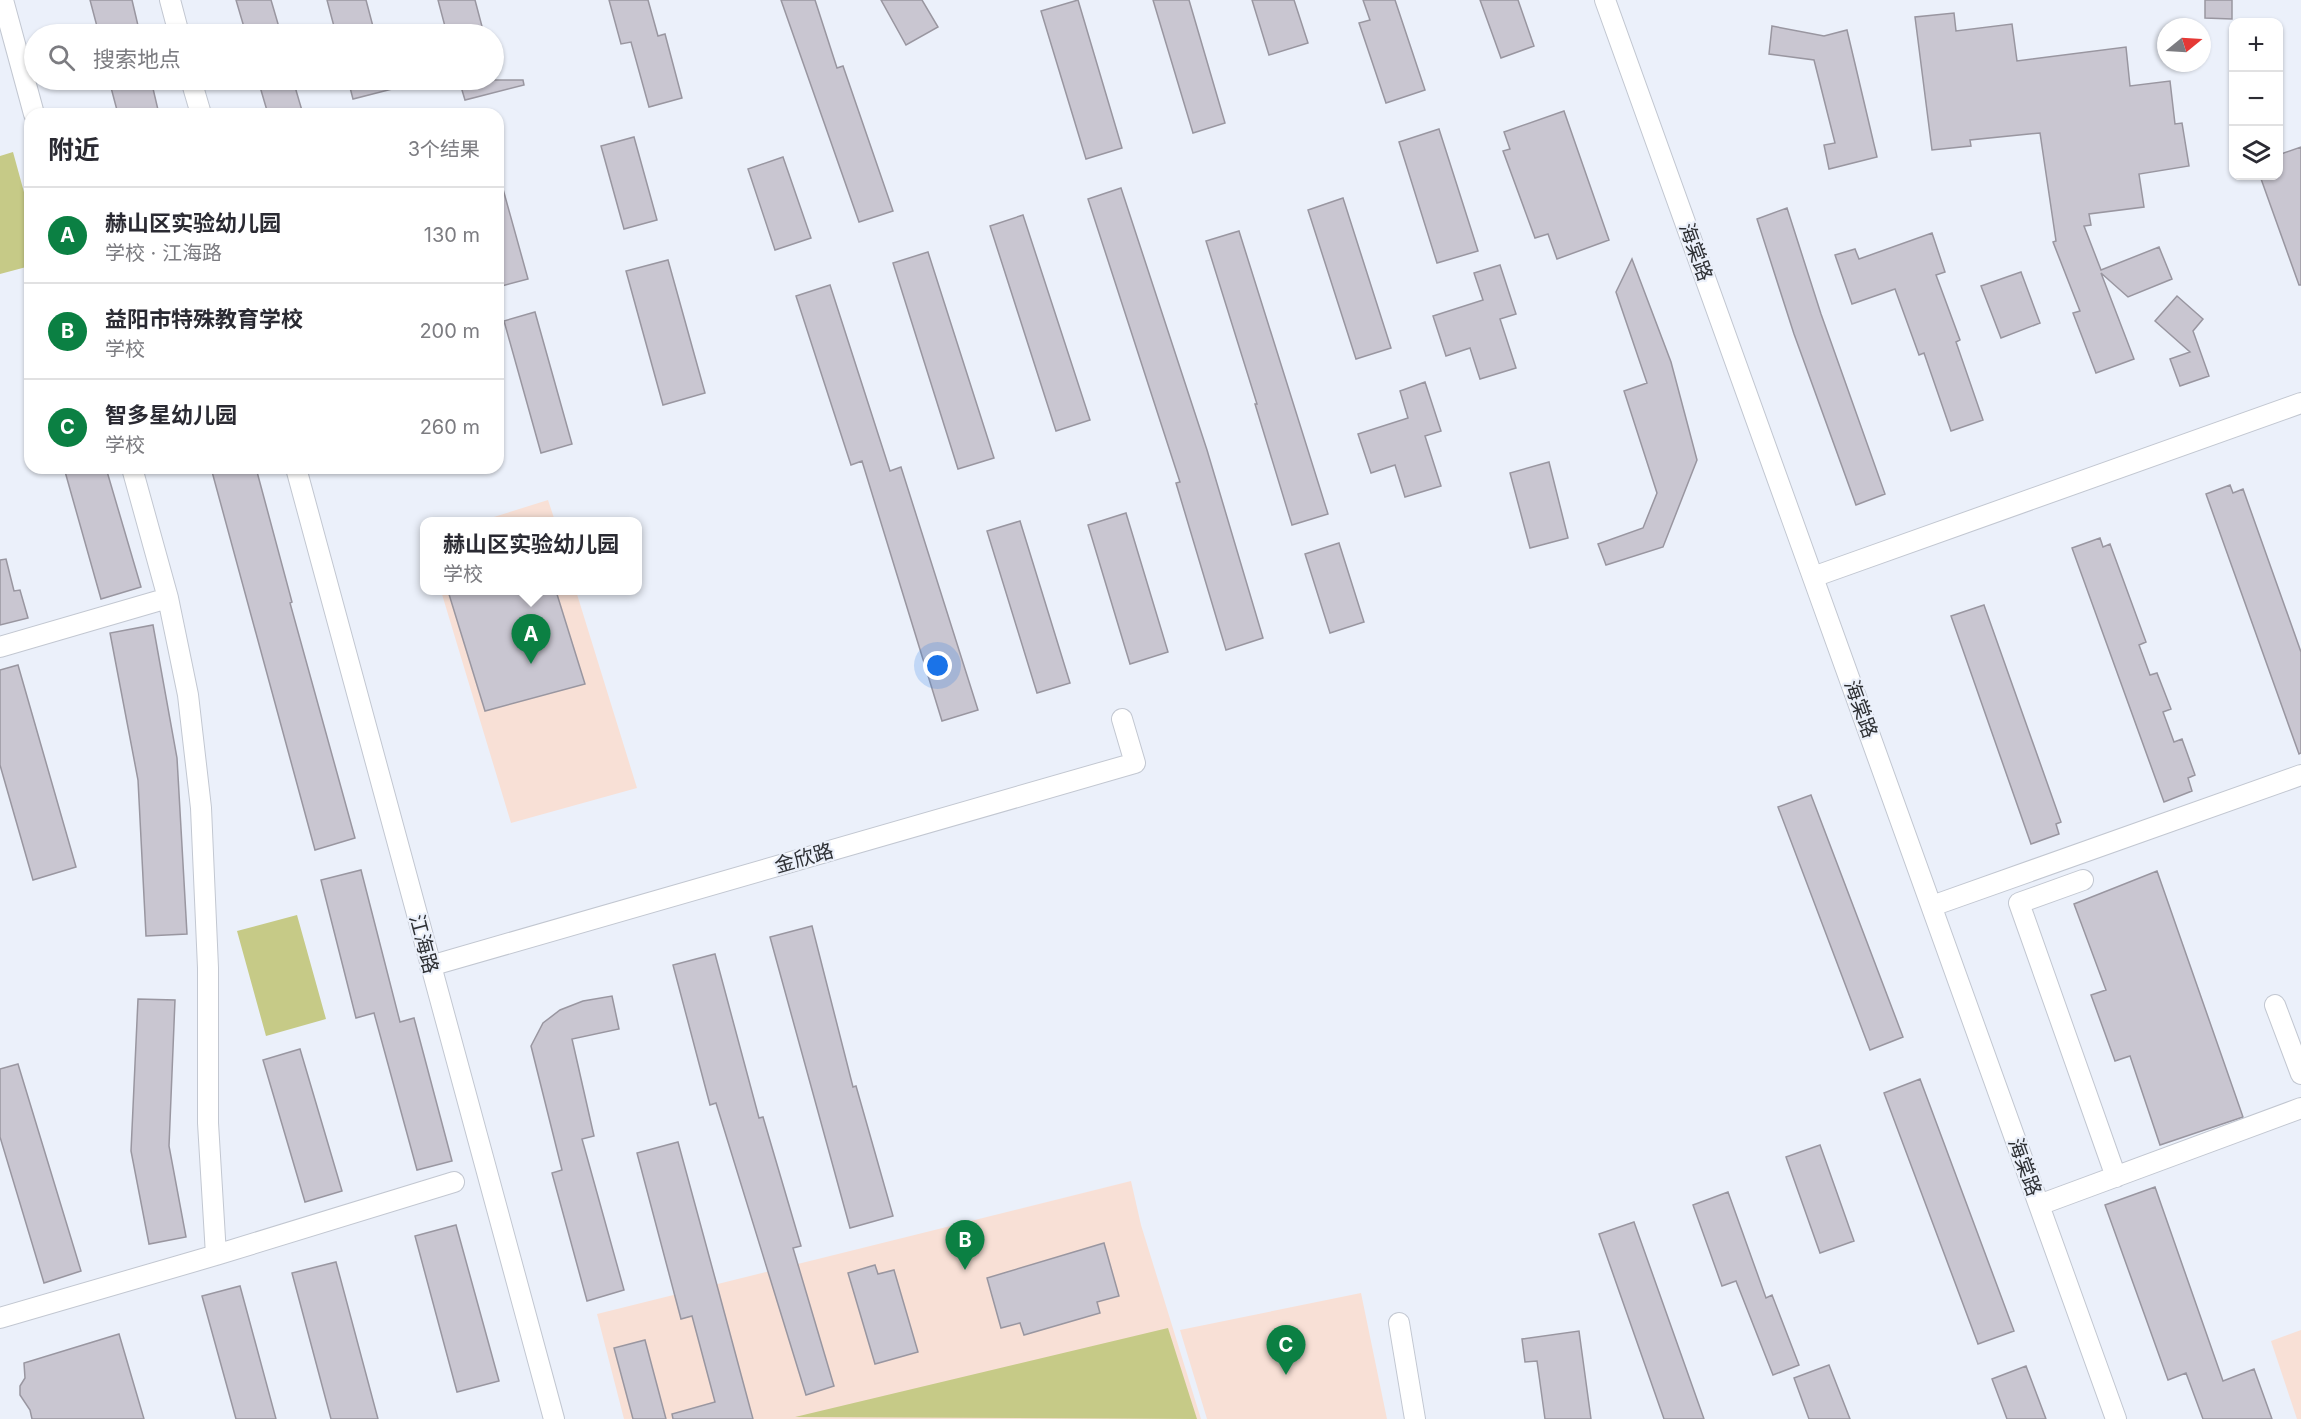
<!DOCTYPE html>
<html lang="zh">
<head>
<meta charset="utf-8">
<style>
	:root { --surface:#fff; --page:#f7f7f7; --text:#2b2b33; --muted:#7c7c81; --line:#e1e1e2; --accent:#0b8043 }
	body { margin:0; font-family:Inter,"Noto Sans SC",sans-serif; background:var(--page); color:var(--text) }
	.controls { position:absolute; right:18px; top:18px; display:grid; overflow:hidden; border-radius:12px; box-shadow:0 2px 4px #0004 }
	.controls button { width:54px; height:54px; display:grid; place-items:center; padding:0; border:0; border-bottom:2px solid var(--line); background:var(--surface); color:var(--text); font:30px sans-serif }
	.compass { position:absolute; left:2157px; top:18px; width:54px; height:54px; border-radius:50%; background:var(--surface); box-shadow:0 2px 4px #0004; rotate:72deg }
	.you { position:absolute; left:938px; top:666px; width:21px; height:21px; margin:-15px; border:4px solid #fff; border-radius:50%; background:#1a73e8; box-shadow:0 0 0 9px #1a73e833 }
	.badge { display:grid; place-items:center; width:39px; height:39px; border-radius:50%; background:var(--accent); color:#fff; font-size:20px; font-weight:700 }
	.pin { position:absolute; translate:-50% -50px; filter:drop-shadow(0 2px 3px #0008) }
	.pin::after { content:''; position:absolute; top:32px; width:21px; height:18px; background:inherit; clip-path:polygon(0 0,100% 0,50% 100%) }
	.popup { position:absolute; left:420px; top:517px; width:222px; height:78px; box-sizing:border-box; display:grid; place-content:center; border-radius:12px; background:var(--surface); filter:drop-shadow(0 2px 4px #0005); font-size:20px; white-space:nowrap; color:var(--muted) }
	.popup b { font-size:22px; color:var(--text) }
	.popup::after { content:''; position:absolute; left:50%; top:100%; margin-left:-12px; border:12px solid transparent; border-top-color:var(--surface) }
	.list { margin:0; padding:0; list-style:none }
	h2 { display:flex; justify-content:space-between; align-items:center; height:78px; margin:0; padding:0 24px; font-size:26px }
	h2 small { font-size:20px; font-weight:400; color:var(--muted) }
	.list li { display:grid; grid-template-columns:39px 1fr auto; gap:18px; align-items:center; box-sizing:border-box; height:96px; padding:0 24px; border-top:2px solid var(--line) }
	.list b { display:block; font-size:22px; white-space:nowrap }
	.list p { margin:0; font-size:20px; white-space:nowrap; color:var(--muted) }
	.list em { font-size:20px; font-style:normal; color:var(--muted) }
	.icon { flex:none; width:33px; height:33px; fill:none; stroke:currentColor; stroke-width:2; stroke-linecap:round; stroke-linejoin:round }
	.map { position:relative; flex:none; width:2301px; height:1419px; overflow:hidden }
	.search { position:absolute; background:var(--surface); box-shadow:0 2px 4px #0004; left:24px; top:24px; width:480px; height:66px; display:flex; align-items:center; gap:15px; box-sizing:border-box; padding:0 21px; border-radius:33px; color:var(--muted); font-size:22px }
	.panel { position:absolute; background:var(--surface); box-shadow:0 2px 4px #0004; left:24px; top:108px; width:480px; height:366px; border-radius:18px }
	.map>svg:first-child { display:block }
	.education { fill:#f8e0d6 }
	.green { fill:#c6ca87 }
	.building { fill:#c9c6d1; stroke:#9996a0; stroke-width:1.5 }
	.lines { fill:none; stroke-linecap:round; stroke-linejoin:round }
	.minor-casing { stroke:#c2c7d1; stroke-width:22 }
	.minor { stroke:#fff; stroke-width:20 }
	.labels { text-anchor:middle; stroke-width:4.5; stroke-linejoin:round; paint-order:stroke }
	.street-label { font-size:20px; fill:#2e3034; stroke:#ebf0fa }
</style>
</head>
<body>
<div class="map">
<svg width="2301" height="1419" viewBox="0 0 2301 1419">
	<rect width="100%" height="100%" fill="#ebf0fa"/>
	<path class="education" d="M 548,500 L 555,521 L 481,521 Z
		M 441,591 L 576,591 L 637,788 L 511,823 Z
		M 1131,1181 L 1141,1225 L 1201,1419 L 624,1419 L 597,1314 Z
		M 1361,1293 L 1387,1419 L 1207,1419 L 1180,1330 Z
		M 2301,1330 L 2301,1419 L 2297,1419 L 2271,1341 Z"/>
	<path class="green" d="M 13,152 L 30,214 L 30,266 L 0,274 L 0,156 Z
		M 297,915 L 326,1019 L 266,1036 L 237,931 Z
		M 1168,1328 L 1197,1419 L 795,1417 Z"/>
	<path class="building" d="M 90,0 L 132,0 L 140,34 L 99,34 Z
		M 236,0 L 271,0 L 281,34 L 246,34 Z
		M 327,0 L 366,0 L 375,34 L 336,34 Z
		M 438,0 L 475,0 L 484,34 L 447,34 Z
		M 609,0 L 648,0 L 658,36 L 665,34 L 682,98 L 649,107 L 631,42 L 621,44 Z
		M 781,0 L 815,0 L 837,68 L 843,66 L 893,211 L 859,222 Z
		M 881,0 L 922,0 L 938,27 L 906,45 Z
		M 1078,0 L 1122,148 L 1086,159 L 1041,11 Z
		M 1153,0 L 1189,0 L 1225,123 L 1193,133 Z
		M 1252,0 L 1294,0 L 1308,43 L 1269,55 Z
		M 1363,0 L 1395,0 L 1425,90 L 1386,103 L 1359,23 L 1370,20 Z
		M 1480,0 L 1518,0 L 1534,46 L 1501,58 Z
		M 2205,0 L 2232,0 L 2232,19 L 2205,18 Z
		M 1954,13 L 1956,31 L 2012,24 L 2017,61 L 2126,47 L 2130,86 L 2170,81 L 2175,124 L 2182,123 L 2189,166 L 2139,174 L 2144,207 L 2089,214 L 2091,225 L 2084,226 L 2101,270 L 2159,247 L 2172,279 L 2128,297 L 2101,273 L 2134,359 L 2096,373 L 2073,313 L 2080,311 L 2053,242 L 2056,241 L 2040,133 L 1970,140 L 1971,146 L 1932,150 L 1915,17 Z
		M 1772,26 L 1824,36 L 1847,30 L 1877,157 L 1829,169 L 1824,145 L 1835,143 L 1814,60 L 1769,54 Z
		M 109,80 L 151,80 L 159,114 L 118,114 Z
		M 258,80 L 293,80 L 303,114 L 268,114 Z
		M 348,80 L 408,80 L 408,85 L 353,99 Z
		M 459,80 L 523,80 L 524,85 L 465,100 Z
		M 1564,111 L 1609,240 L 1557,259 L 1548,234 L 1535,238 L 1503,151 L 1510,149 L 1504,132 Z
		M 1439,129 L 1478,251 L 1437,263 L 1399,142 Z
		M 634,137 L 657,220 L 624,229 L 601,146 Z
		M 2301,147 L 2301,285 L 2299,285 L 2260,176 L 2278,176 L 2278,155 Z
		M 783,157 L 811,238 L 775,250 L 748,169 Z
		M 1121,188 L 1207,450 L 1263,638 L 1226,650 L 1176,483 L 1180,482 L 1088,199 Z
		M 503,189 L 528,279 L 498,287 L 498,190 Z
		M 1343,198 L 1391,348 L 1356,359 L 1308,210 Z
		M 1787,208 L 1821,314 L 1885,494 L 1856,505 L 1794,334 L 1757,219 Z
		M 1023,215 L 1090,420 L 1056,431 L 990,226 Z
		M 1239,231 L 1328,514 L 1292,525 L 1255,404 L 1257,404 L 1206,241 Z
		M 1932,233 L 1945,272 L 1936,275 L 1960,340 L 1956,342 L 1983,420 L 1951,431 L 1924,353 L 1919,355 L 1895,289 L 1852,304 L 1835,255 L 1855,249 L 1859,259 Z
		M 928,252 L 994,458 L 958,469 L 893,263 Z
		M 1632,259 L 1671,362 L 1697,460 L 1663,547 L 1606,565 L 1598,544 L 1643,528 L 1657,493 L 1624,391 L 1647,383 L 1616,292 Z
		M 668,260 L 705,393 L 663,405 L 626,271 Z
		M 1500,265 L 1516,314 L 1500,319 L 1516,368 L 1480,379 L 1470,348 L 1446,356 L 1433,316 L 1483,300 L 1474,273 Z
		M 2021,272 L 2040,323 L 2001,338 L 1981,286 Z
		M 830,285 L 890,471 L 901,467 L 978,710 L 942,721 L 862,461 L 851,465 L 796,296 Z
		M 2177,296 L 2203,319 L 2193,331 L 2209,376 L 2180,386 L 2170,359 L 2190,352 L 2155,321 Z
		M 535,312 L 572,444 L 541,453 L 504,321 Z
		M 1425,382 L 1441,431 L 1425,436 L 1441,486 L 1405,497 L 1395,465 L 1371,473 L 1358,434 L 1408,418 L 1400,391 Z
		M 1549,462 L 1568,538 L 1530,548 L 1510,473 Z
		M 64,468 L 106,468 L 141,587 L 101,599 Z
		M 211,468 L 256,468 L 292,602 L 290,603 L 355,838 L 315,850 Z
		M 2230,485 L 2233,493 L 2243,489 L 2301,652 L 2301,753 L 2299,754 L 2206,494 Z
		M 1126,513 L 1168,652 L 1130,664 L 1088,525 Z
		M 1020,521 L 1070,683 L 1037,693 L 987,531 Z
		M 2100,538 L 2103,547 L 2110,544 L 2146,642 L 2139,645 L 2150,675 L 2157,673 L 2171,709 L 2163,712 L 2174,742 L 2182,739 L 2195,775 L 2188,778 L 2192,791 L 2164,802 L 2072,548 Z
		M 1339,543 L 1364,622 L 1330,633 L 1305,554 Z
		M 6,559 L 14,591 L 20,590 L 28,618 L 0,625 L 0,560 Z
		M 448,591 L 556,591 L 585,684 L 485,711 Z
		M 1984,605 L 2061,822 L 2056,824 L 2059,834 L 2031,844 L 1951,616 Z
		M 153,625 L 177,758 L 187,934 L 146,936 L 138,780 L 110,633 Z
		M 18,665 L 76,867 L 33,880 L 0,765 L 0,670 Z
		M 1811,795 L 1903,1037 L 1870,1050 L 1778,807 Z
		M 361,870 L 400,1022 L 414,1018 L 452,1161 L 417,1170 L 374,1013 L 356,1018 L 321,880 Z
		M 2157,871 L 2243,1117 L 2160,1145 L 2130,1056 L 2115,1061 L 2091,995 L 2106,990 L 2074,904 Z
		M 812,926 L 853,1087 L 856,1086 L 893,1216 L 850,1228 L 770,937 Z
		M 715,954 L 759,1118 L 763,1117 L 801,1246 L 793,1248 L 834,1386 L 806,1395 L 716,1103 L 710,1105 L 673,965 Z
		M 612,996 L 619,1029 L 572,1039 L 594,1136 L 582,1139 L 624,1290 L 587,1301 L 552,1173 L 562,1170 L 531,1046 L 543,1023 L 560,1010 L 583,1001 Z
		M 138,999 L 175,1000 L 169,1146 L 186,1237 L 149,1244 L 131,1151 Z
		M 300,1049 L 342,1191 L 305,1202 L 263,1060 Z
		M 18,1064 L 81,1271 L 44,1283 L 0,1137 L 0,1069 Z
		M 1920,1079 L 2014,1331 L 1978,1344 L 1884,1093 Z
		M 678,1142 L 718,1289 L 753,1419 L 673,1419 L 672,1414 L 715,1402 L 692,1316 L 681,1319 L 637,1153 Z
		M 1820,1145 L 1854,1241 L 1820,1253 L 1786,1157 Z
		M 2155,1187 L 2223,1381 L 2254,1369 L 2272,1419 L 2203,1419 L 2186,1373 L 2168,1380 L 2105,1205 Z
		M 1728,1192 L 1766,1298 L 1772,1295 L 1799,1365 L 1773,1375 L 1736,1281 L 1722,1286 L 1693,1205 Z
		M 1634,1222 L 1704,1419 L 1664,1419 L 1599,1234 Z
		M 456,1225 L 499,1381 L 457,1392 L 415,1236 Z
		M 1104,1243 L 1119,1296 L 1097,1302 L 1100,1313 L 1024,1335 L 1020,1323 L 1001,1328 L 987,1278 Z
		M 336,1262 L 378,1419 L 331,1419 L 292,1273 Z
		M 875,1265 L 878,1274 L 894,1270 L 918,1352 L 875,1364 L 848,1273 Z
		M 240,1286 L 276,1419 L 236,1419 L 202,1296 Z
		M 1579,1331 L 1591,1419 L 1545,1419 L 1537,1361 L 1525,1362 L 1522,1339 Z
		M 119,1334 L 144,1419 L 32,1419 L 30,1410 L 20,1395 L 20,1386 L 25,1378 L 24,1363 Z
		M 645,1340 L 666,1419 L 633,1419 L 614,1348 Z
		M 1829,1365 L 1850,1419 L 1809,1419 L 1794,1378 Z
		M 2026,1366 L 2046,1419 L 2007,1419 L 1992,1379 Z"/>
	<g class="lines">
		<g class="minor-casing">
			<path id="minor" d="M 3,0 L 34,114
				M 170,0 L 179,34
				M 1605,0 L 2116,1419
				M 191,80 L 201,114
				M 132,468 L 168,598
				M 296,468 L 554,1419
				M 1813,577 L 2301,403
				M 0,647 L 168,598 L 188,695 L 201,808 L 208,968 L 208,1123 L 216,1255 L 0,1318
				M 2083,880 L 2019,903 L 2116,1177
				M 1932,906 L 2301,775
				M 430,966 L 1135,763 L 1122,719
				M 2275,1005 L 2301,1074
				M 2039,1205 L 2301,1108
				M 216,1255 L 454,1182
				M 1399,1323 L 1415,1419"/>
		</g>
		<use href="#minor" class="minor"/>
	</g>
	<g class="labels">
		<g class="street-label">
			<text transform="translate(1696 252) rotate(70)" y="7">海棠路</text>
			<text transform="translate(1861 709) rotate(70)" y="7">海棠路</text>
			<text transform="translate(804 858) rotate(-16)" y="7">金欣路</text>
			<text transform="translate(424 944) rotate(75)" y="7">江海路</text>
			<text transform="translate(2025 1167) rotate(70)" y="7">海棠路</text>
		</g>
	</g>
</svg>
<div class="controls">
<button>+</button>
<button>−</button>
<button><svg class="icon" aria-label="layers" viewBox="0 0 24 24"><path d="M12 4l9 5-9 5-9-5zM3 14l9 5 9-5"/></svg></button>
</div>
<svg class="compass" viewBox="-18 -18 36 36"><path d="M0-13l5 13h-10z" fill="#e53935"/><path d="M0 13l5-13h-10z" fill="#7c7c81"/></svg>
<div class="you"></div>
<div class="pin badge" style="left:531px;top:664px">A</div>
<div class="popup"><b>赫山区实验幼儿园</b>学校</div>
<div class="pin badge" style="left:965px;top:1270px">B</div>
<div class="pin badge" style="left:1286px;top:1375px">C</div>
<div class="search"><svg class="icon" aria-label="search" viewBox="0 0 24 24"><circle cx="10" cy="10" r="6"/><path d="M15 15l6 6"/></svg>搜索地点</div>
<section class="panel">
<h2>附近<small>3个结果</small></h2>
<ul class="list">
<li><span class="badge">A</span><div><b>赫山区实验幼儿园</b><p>学校 · 江海路</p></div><em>130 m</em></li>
<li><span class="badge">B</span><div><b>益阳市特殊教育学校</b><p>学校</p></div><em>200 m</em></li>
<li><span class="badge">C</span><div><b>智多星幼儿园</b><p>学校</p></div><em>260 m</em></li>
</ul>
</section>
</div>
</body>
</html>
